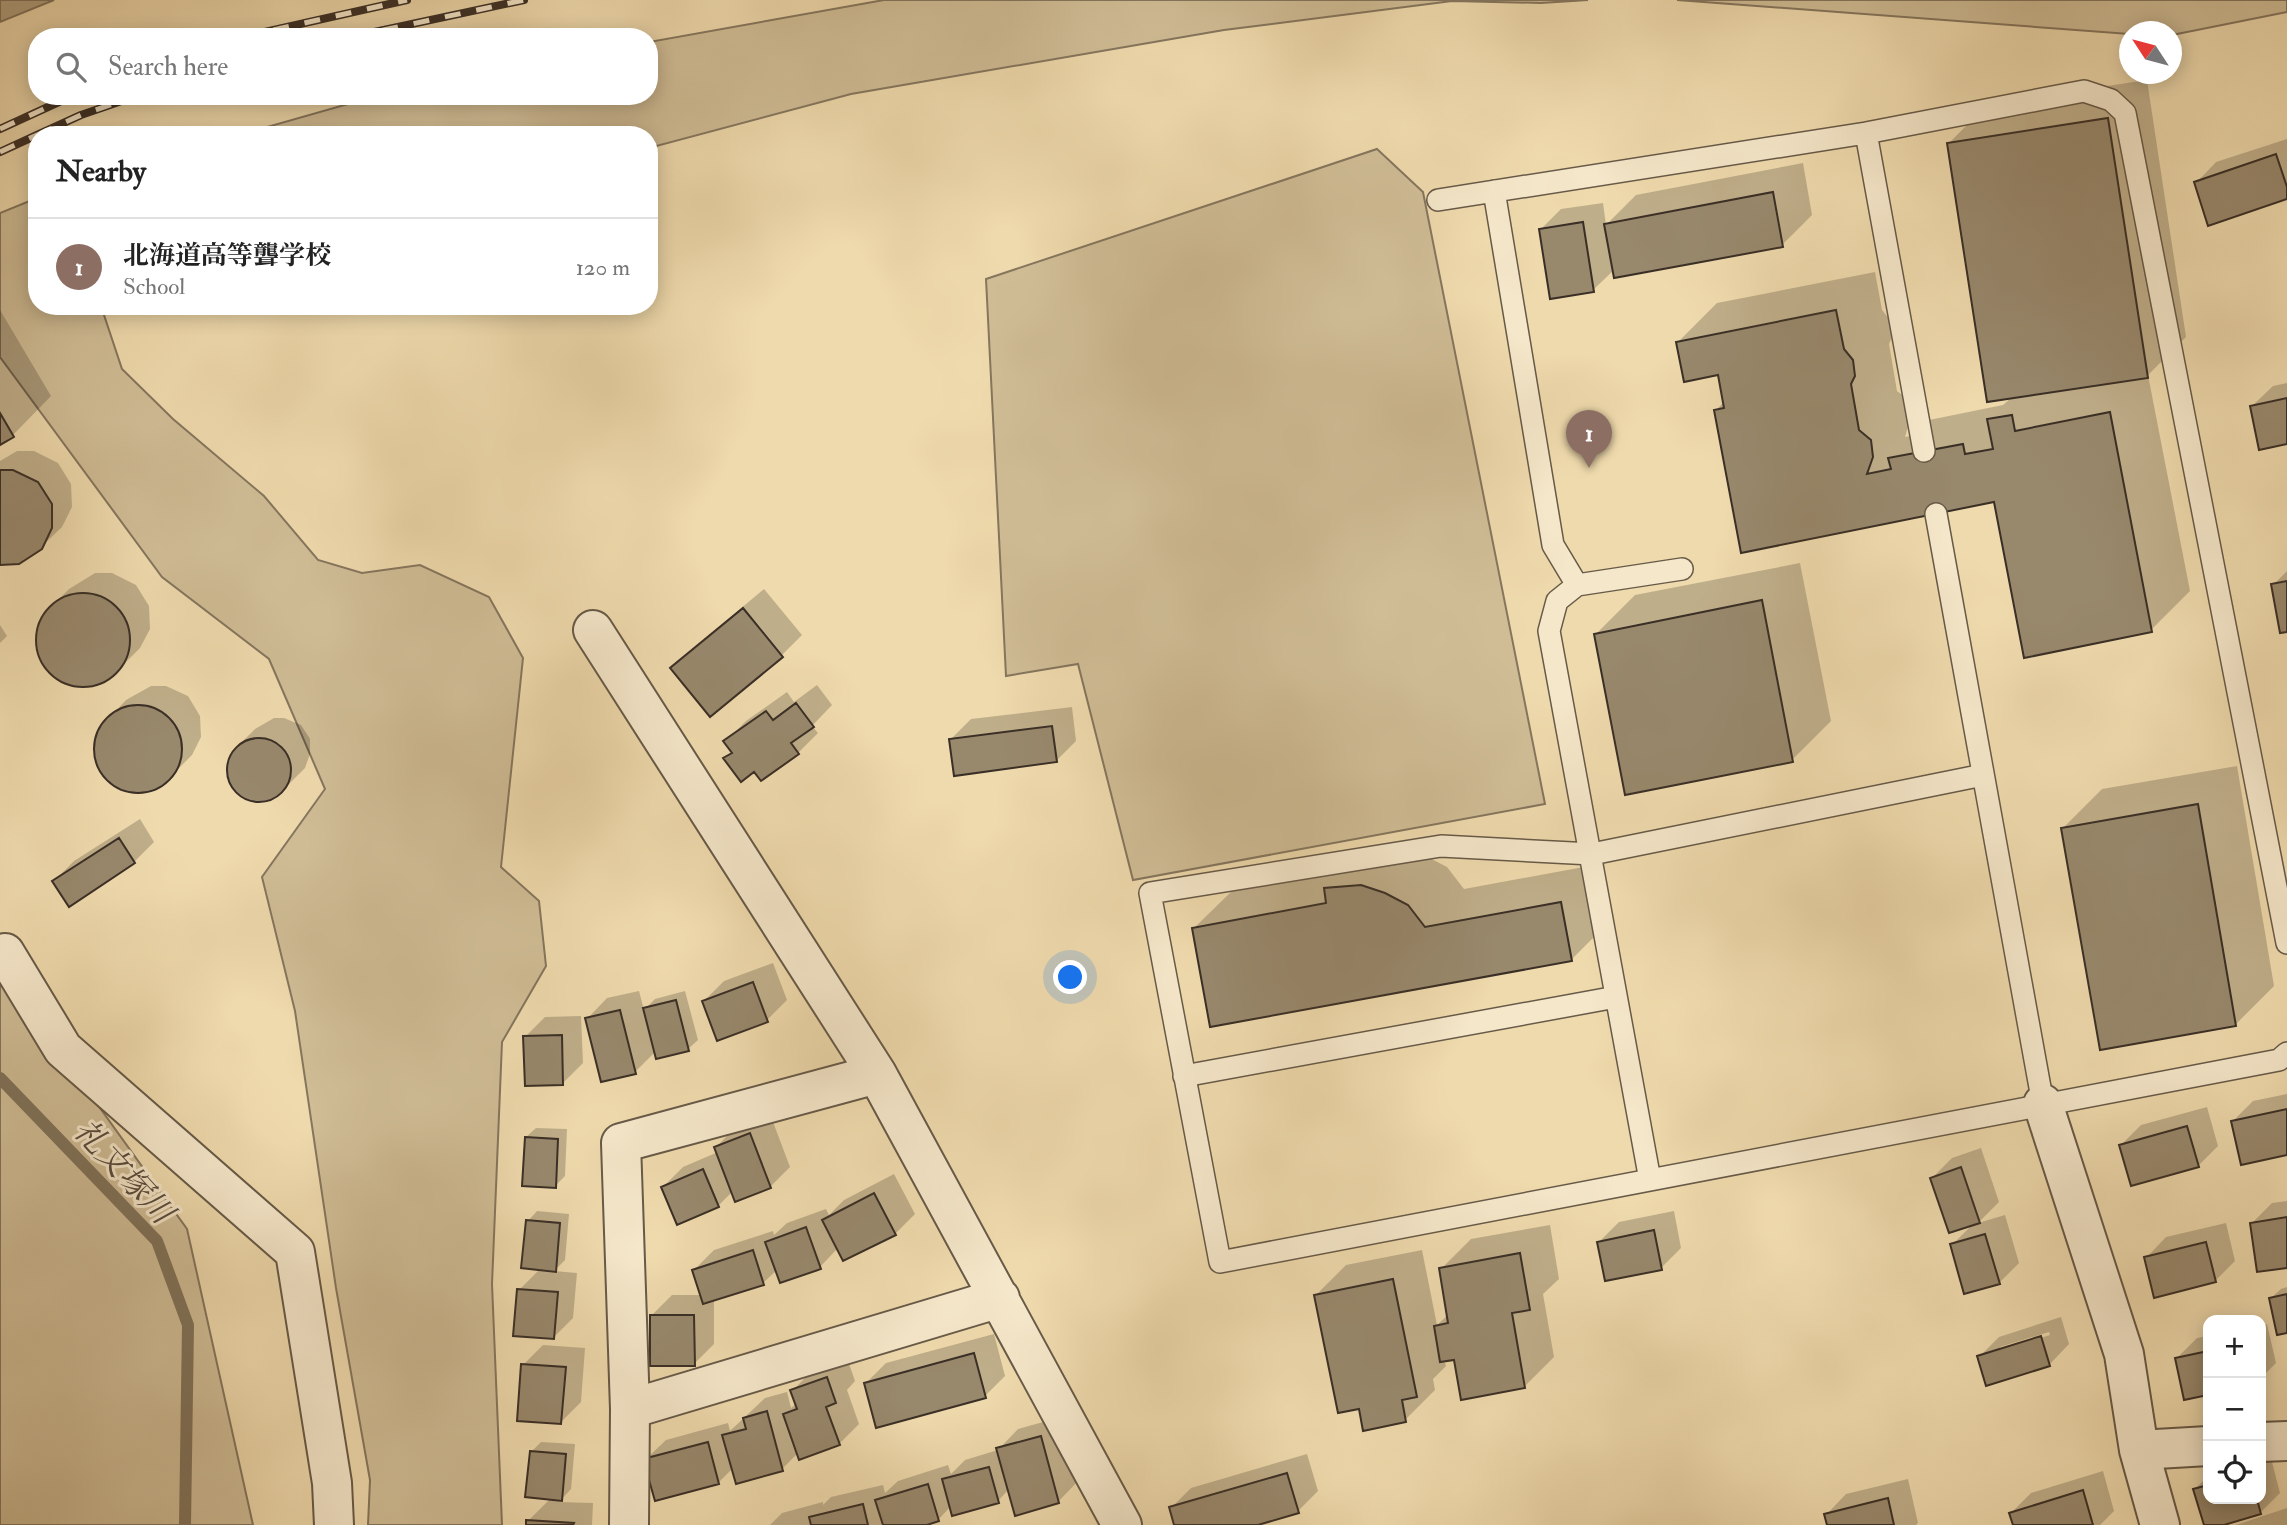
<!DOCTYPE html>
<html lang="en">
<head>
<meta charset="utf-8">
<style>
	:root { --surface:#fff; --page:#f2f2f2; --text:#222; --muted:#767676; --line:#e0e0e0; --accent:#8f2418 }
	body { margin:0; font-family:"IM FELL Double Pica","Noto Serif JP",serif; background:var(--page); color:var(--text) }
	.controls { position:absolute; right:21px; bottom:21px; display:grid; overflow:hidden; border-radius:14px; box-shadow:0 4px 18px #0003 }
	.controls button { width:63px; height:63px; display:grid; place-items:center; padding:0; border:0; border-bottom:2px solid var(--line); background:var(--surface); color:var(--text); font:35px sans-serif }
	.compass { position:absolute; left:2119px; top:21px; width:63px; height:63px; border-radius:50%; background:var(--surface); box-shadow:0 4px 18px #0003; rotate:306deg }
	.you { position:absolute; left:1071px; top:978px; width:24px; height:24px; margin:-18px; border:5px solid #fff; border-radius:50%; background:#1a73e8; box-shadow:0 0 0 10px #1a73e833 }
	.badge { display:grid; place-items:center; width:46px; height:46px; border-radius:50%; background:var(--accent); color:#fff; font-size:23px; font-weight:700 }
	.pin { position:absolute; translate:-50% -58px; filter:drop-shadow(0 2px 4px #0008) }
	.pin::after { content:''; position:absolute; top:37px; width:24px; height:21px; background:inherit; clip-path:polygon(0 0,100% 0,50% 100%) }
	.list { margin:0; padding:0; list-style:none }
	h2 { display:flex; justify-content:space-between; align-items:center; height:91px; margin:0; padding:0 28px; font-size:30px }
	h2 small { font-size:23px; font-weight:400; color:var(--muted) }
	.list li { display:grid; grid-template-columns:46px 1fr auto; gap:21px; align-items:center; box-sizing:border-box; height:98px; padding:0 28px; border-top:2px solid var(--line) }
	.list b { display:block; font-size:26px; white-space:nowrap }
	.list p { margin:0; font-size:23px; white-space:nowrap; color:var(--muted) }
	.list em { font-size:23px; font-style:normal; color:var(--muted) }
	.icon { flex:none; width:38px; height:38px; fill:none; stroke:currentColor; stroke-width:2; stroke-linecap:round; stroke-linejoin:round }
	.map { position:relative; flex:none; width:2287px; height:1525px; overflow:hidden }
	.search { position:absolute; background:var(--surface); box-shadow:0 4px 18px #0003; left:28px; top:28px; width:630px; height:77px; display:flex; align-items:center; gap:18px; box-sizing:border-box; padding:0 24px; border-radius:28px; color:var(--muted); font-size:26px }
	.panel { position:absolute; background:var(--surface); box-shadow:0 4px 18px #0003; left:28px; top:126px; width:630px; height:189px; border-radius:28px }
	.map>svg:first-child { display:block }
	.green { fill:#d0bd96; stroke:#85765e; stroke-width:2 }
	.water { fill:#b1a07f; stroke:#81735b; stroke-width:2 }
	.shadow { fill:#0003; fill-rule:evenodd }
	.lines { fill:none; stroke-linecap:round; stroke-linejoin:round }
	.stream { stroke:#81735b; stroke-width:12 }
	.building { fill:#98886c; stroke:#3a2f26; stroke-width:2 }
	.lane-casing { stroke:#675a48; stroke-width:24 }
	.street-casing { stroke:#675a48; stroke-width:42 }
	.lane { stroke:#f5e7ca; stroke-width:21 }
	.street { stroke:#f5e7ca; stroke-width:38 }
	.rail-casing { stroke:#3a2f26; stroke-width:8 }
	.rail { stroke:#f5e7ca; stroke-width:5; stroke-dasharray:16; stroke-linecap:butt }
	.labels { text-anchor:middle; stroke-width:6; stroke-linejoin:round; paint-order:stroke }
	.water-label { font-size:32px; font-style:italic; fill:#584b3c; stroke:#f5e7ca }
</style>
</head>
<body>
<div class="map">
<svg width="2287" height="1525" viewBox="0 0 2287 1525">
	<rect width="100%" height="100%" fill="#efdaad"/>
	<filter id="stains"><feTurbulence type="fractalNoise" baseFrequency=".00286" numOctaves="4"/><feColorMatrix values="0 0 0 0 .2 0 0 0 0 .09 0 0 0 0 .02 0 0 0 .5 -.17"/></filter>
	<radialGradient id="worn" r=".72"><stop offset=".6" stop-color="#630" stop-opacity="0"/><stop offset="1" stop-color="#630" stop-opacity=".3"/></radialGradient>
	<path class="green" d="M 884,0 L 1588,0 L 1541,3 L 1452,1 L 1224,30 L 851,94 L 649,148 L 649,135 L 239,135 L 376,96 L 649,96 L 649,42 Z
		M 1677,0 L 2287,0 L 2287,12 L 2172,35 L 2172,32 L 2130,32 L 2129,34 Z
		M 1377,149 L 1423,192 L 1545,804 L 1133,880 L 1078,664 L 1006,676 L 986,279 Z
		M 37,198 L 37,306 L 101,306 L 122,369 L 173,419 L 264,496 L 318,560 L 362,573 L 420,565 L 489,597 L 523,658 L 501,867 L 539,901 L 546,966 L 502,1042 L 492,1284 L 502,1525 L 368,1525 L 370,1480 L 336,1288 L 295,1011 L 262,877 L 325,789 L 269,659 L 162,577 L 0,357 L 0,213 Z
		M 0,969 L 187,1229 L 253,1525 L 0,1525 Z"/>
	<path class="water" d="M 0,0 L 54,0 L 0,22 Z"/>
	<path class="shadow" d="M 2147,80 L 2186,337 L 2148,375 L 2190,591 L 2151,630 L 1995,500 L 1743,551 L 1716,410 L 1725,401 L 1719,373 L 1678,342 L 1717,303 L 1875,272 L 1882,310 L 1891,321 L 1893,335 L 1889,344 L 1897,391 L 1910,401 L 1911,417 L 1905,437 L 1914,435 L 1929,420 L 2003,405 L 2012,397 L 1949,143 L 1988,104 Z
		M 2287,139 L 2287,197 L 2196,183 L 2216,162 Z
		M 1803,163 L 1812,215 L 1782,245 L 1614,270 L 1593,290 L 1541,229 L 1561,209 L 1603,203 L 1606,225 L 1636,195 Z
		M 0,310 L 51,396 L 13,435 L 0,443 Z
		M 2287,383 L 2287,442 L 2252,406 L 2273,386 Z
		M 17,451 L 34,451 L 58,463 L 71,484 L 72,507 L 62,527 L 41,547 L 0,563 L 0,461 Z
		M 1800,563 L 1831,721 L 1792,760 L 1596,634 L 1635,595 Z
		M 2287,571 L 2287,630 L 2273,585 Z
		M 95,573 L 112,573 L 136,585 L 149,606 L 150,629 L 140,648 L 119,669 L 97,685 L 72,686 L 52,675 L 38,651 L 38,630 L 48,610 L 69,589 Z
		M 764,589 L 802,635 L 782,655 L 710,715 L 672,669 L 692,649 Z
		M 0,625 L 7,636 L 0,643 Z
		M 817,685 L 832,705 L 812,726 L 818,733 L 798,753 L 754,770 L 726,758 L 733,751 L 726,741 L 746,721 L 787,692 L 794,702 Z
		M 151,686 L 166,686 L 188,696 L 200,716 L 201,737 L 192,755 L 171,776 L 151,790 L 129,791 L 109,781 L 96,759 L 97,740 L 106,721 L 126,700 Z
		M 1072,707 L 1076,741 L 1056,761 L 951,739 L 971,719 Z
		M 274,718 L 284,718 L 301,725 L 310,739 L 310,754 L 305,768 L 284,789 L 268,799 L 252,800 L 238,793 L 228,777 L 228,763 L 234,750 L 255,729 Z
		M 2237,766 L 2274,986 L 2235,1025 L 2063,828 L 2102,789 Z
		M 140,819 L 154,842 L 134,862 L 54,881 L 74,861 Z
		M 1424,855 L 1447,867 L 1464,889 L 1600,864 L 1610,921 L 1571,960 L 1194,928 L 1233,890 Z
		M 773,963 L 787,1000 L 767,1020 L 704,1001 L 724,981 Z
		M 639,991 L 644,1010 L 655,999 L 685,991 L 698,1040 L 688,1049 L 656,1051 L 635,1072 L 587,1019 L 607,998 Z
		M 581,1016 L 583,1063 L 563,1083 L 525,1037 L 545,1017 Z
		M 2287,1094 L 2287,1153 L 2233,1121 L 2253,1101 Z
		M 2207,1107 L 2218,1146 L 2198,1166 L 2121,1145 L 2141,1125 Z
		M 770,1114 L 790,1167 L 770,1187 L 733,1191 L 718,1206 L 663,1187 L 683,1167 L 718,1152 L 716,1147 L 736,1127 Z
		M 536,1128 L 567,1129 L 565,1176 L 555,1186 L 526,1137 Z
		M 1981,1148 L 1999,1202 L 1978,1223 L 2005,1215 L 2019,1263 L 1999,1283 L 1952,1245 L 1973,1224 L 1932,1178 L 1952,1158 Z
		M 894,1174 L 915,1214 L 895,1234 L 838,1248 L 820,1267 L 777,1270 L 763,1283 L 714,1299 L 714,1344 L 694,1364 L 652,1315 L 672,1295 L 702,1295 L 694,1270 L 714,1250 L 773,1231 L 774,1235 L 787,1223 L 826,1209 L 829,1215 L 844,1200 Z
		M 2287,1201 L 2287,1266 L 2252,1223 L 2272,1203 Z
		M 537,1211 L 569,1214 L 565,1260 L 554,1271 L 577,1273 L 573,1318 L 553,1338 L 519,1290 L 541,1268 L 528,1221 Z
		M 1674,1211 L 1681,1248 L 1661,1268 L 1599,1242 L 1619,1222 Z
		M 2226,1223 L 2235,1261 L 2215,1281 L 2146,1258 L 2166,1237 Z
		M 1550,1225 L 1559,1279 L 1543,1294 L 1554,1357 L 1524,1387 L 1456,1358 L 1444,1360 L 1446,1366 L 1433,1379 L 1435,1390 L 1405,1420 L 1360,1407 L 1316,1295 L 1346,1265 L 1422,1250 L 1437,1325 L 1449,1314 L 1441,1269 L 1471,1239 Z
		M 2287,1287 L 2287,1331 L 2271,1298 L 2281,1289 Z
		M 2061,1317 L 2069,1344 L 2049,1365 L 1979,1357 L 1999,1337 ZM 2049,1332 L 2050,1335 L 2000,1351 L 2000,1347 Z
		M 2267,1324 L 2276,1363 L 2261,1378 L 2261,1325 Z
		M 994,1334 L 1005,1376 L 985,1396 L 866,1383 L 886,1363 Z
		M 2208,1336 L 2208,1393 L 2185,1398 L 2177,1358 L 2197,1338 Z
		M 543,1345 L 585,1348 L 581,1402 L 561,1422 L 523,1365 Z
		M 847,1358 L 855,1381 L 847,1390 L 859,1424 L 839,1444 L 798,1453 L 782,1469 L 733,1468 L 718,1483 L 645,1460 L 666,1440 L 728,1423 L 730,1431 L 765,1398 L 787,1392 L 791,1408 L 797,1403 L 792,1391 L 812,1371 Z
		M 1061,1417 L 1078,1481 L 1058,1502 L 1009,1489 L 998,1501 L 951,1506 L 938,1520 L 921,1525 L 770,1525 L 782,1513 L 823,1502 L 823,1505 L 831,1497 L 883,1485 L 885,1493 L 898,1481 L 948,1465 L 951,1474 L 965,1460 L 998,1450 L 1018,1429 Z
		M 541,1442 L 575,1444 L 571,1489 L 559,1502 L 593,1503 L 592,1525 L 527,1525 L 528,1521 L 551,1498 L 532,1451 Z
		M 1307,1454 L 1318,1491 L 1298,1511 L 1252,1525 L 1176,1525 L 1171,1508 L 1191,1488 Z
		M 2270,1454 L 2280,1493 L 2260,1513 L 2217,1525 L 2205,1525 L 2195,1489 L 2208,1476 L 2208,1499 L 2261,1499 L 2261,1457 Z
		M 2103,1471 L 2114,1511 L 2100,1525 L 2015,1525 L 2011,1513 L 2031,1493 Z
		M 1908,1479 L 1918,1523 L 1916,1525 L 1829,1525 L 1826,1515 L 1846,1494 Z
		M 2287,1508 L 2287,1525 L 2236,1525 Z"/>
	<g class="lines">
		<path class="stream" d="M 0,1078 L 157,1241 L 188,1325 L 185,1525"/>
	</g>
	<path class="building" d="M 2108,118 L 2148,378 L 1987,402 L 1947,143 Z
		M 2276,154 L 2287,187 L 2287,199 L 2208,226 L 2194,182 Z
		M 1773,192 L 1783,247 L 1614,278 L 1604,224 Z
		M 1583,222 L 1594,292 L 1550,299 L 1539,229 Z
		M 1836,310 L 1844,349 L 1853,360 L 1855,376 L 1851,384 L 1859,430 L 1871,440 L 1873,457 L 1867,474 L 1891,469 L 1888,458 L 1963,444 L 1965,454 L 1993,449 L 1987,419 L 2012,415 L 2015,431 L 2110,412 L 2152,632 L 2024,658 L 1994,502 L 1741,553 L 1714,410 L 1724,408 L 1718,375 L 1684,382 L 1676,342 Z
		M 2287,398 L 2287,444 L 2259,450 L 2250,406 Z
		M 0,413 L 14,437 L 0,445 Z
		M 0,470 L 13,470 L 38,482 L 52,504 L 52,528 L 42,549 L 19,564 L 0,565 Z
		M 2287,581 L 2287,632 L 2280,633 L 2271,584 Z
		M36 640a47 47 0 1 1 94 0a47 47 0 1 1-94 0Z
		M 1762,600 L 1793,762 L 1625,795 L 1594,634 Z
		M 743,608 L 783,657 L 710,717 L 670,668 Z
		M 796,703 L 814,727 L 791,743 L 799,754 L 761,781 L 754,772 L 741,782 L 723,758 L 732,753 L 723,741 L 766,711 L 773,720 Z
		M94 749a44 44 0 1 1 88 0a44 44 0 1 1-88 0Z
		M 1052,726 L 1057,762 L 954,776 L 949,739 Z
		M227 770a32 32 0 1 1 64 0a32 32 0 1 1-64 0Z
		M 2198,804 L 2236,1026 L 2100,1050 L 2061,828 Z
		M 119,838 L 135,863 L 69,907 L 52,881 Z
		M 1361,885 L 1385,893 L 1408,905 L 1425,927 L 1561,902 L 1572,961 L 1210,1027 L 1192,928 L 1326,903 L 1324,888 Z
		M 753,982 L 768,1022 L 717,1041 L 702,1001 Z
		M 676,1000 L 689,1051 L 656,1059 L 643,1008 Z
		M 620,1010 L 636,1074 L 601,1082 L 585,1018 Z
		M 562,1035 L 563,1085 L 525,1086 L 523,1036 Z
		M 2287,1109 L 2287,1155 L 2241,1165 L 2231,1121 Z
		M 2187,1126 L 2199,1167 L 2131,1186 L 2119,1145 Z
		M 750,1133 L 771,1188 L 735,1202 L 714,1147 Z
		M 525,1137 L 558,1139 L 556,1188 L 522,1186 Z
		M 1961,1167 L 1980,1223 L 1949,1233 L 1930,1178 Z
		M 703,1169 L 719,1207 L 677,1225 L 661,1187 Z
		M 874,1193 L 896,1235 L 843,1261 L 822,1220 Z
		M 2287,1217 L 2287,1268 L 2257,1272 L 2250,1223 Z
		M 526,1220 L 560,1223 L 556,1272 L 521,1268 Z
		M 806,1227 L 821,1269 L 780,1283 L 765,1242 Z
		M 1654,1230 L 1662,1270 L 1605,1281 L 1597,1242 Z
		M 1985,1234 L 2000,1284 L 1964,1294 L 1950,1244 Z
		M 2206,1242 L 2216,1282 L 2154,1298 L 2144,1257 Z
		M 753,1250 L 764,1285 L 703,1304 L 692,1270 Z
		M 1520,1253 L 1530,1310 L 1512,1313 L 1525,1388 L 1461,1400 L 1454,1360 L 1440,1362 L 1434,1326 L 1448,1323 L 1439,1268 Z
		M 1393,1279 L 1417,1397 L 1402,1400 L 1406,1422 L 1363,1431 L 1359,1409 L 1338,1413 L 1314,1295 Z
		M 517,1289 L 558,1292 L 554,1339 L 513,1336 Z
		M 2287,1294 L 2287,1333 L 2277,1335 L 2269,1298 Z
		M 650,1315 L 694,1315 L 695,1366 L 650,1366 Z
		M 2041,1336 L 2050,1366 L 1986,1386 L 1977,1356 Z
		M 2208,1351 L 2208,1395 L 2184,1400 L 2175,1358 Z
		M 974,1353 L 986,1398 L 876,1428 L 864,1383 Z
		M 521,1364 L 566,1367 L 561,1424 L 517,1421 Z
		M 827,1377 L 836,1403 L 826,1407 L 840,1445 L 799,1460 L 783,1414 L 797,1409 L 790,1390 Z
		M 767,1411 L 783,1471 L 736,1484 L 722,1435 L 746,1429 L 743,1418 Z
		M 1041,1436 L 1059,1503 L 1015,1516 L 996,1448 Z
		M 708,1442 L 719,1484 L 655,1501 L 643,1459 Z
		M 530,1451 L 566,1454 L 562,1501 L 525,1497 Z
		M 989,1467 L 999,1503 L 952,1516 L 942,1479 Z
		M 1287,1473 L 1299,1513 L 1258,1525 L 1174,1525 L 1169,1507 Z
		M 928,1484 L 939,1521 L 927,1525 L 883,1525 L 875,1500 Z
		M 2208,1485 L 2208,1499 L 2257,1499 L 2261,1514 L 2224,1525 L 2204,1525 L 2193,1489 Z
		M 2083,1490 L 2093,1525 L 2013,1525 L 2009,1513 Z
		M 1888,1498 L 1894,1525 L 1827,1525 L 1824,1514 Z
		M 863,1504 L 868,1525 L 811,1525 L 809,1517 Z
		M 526,1520 L 574,1523 L 573,1525 L 526,1525 Z"/>
	<g class="lines">
		<g class="lane-casing">
			<path id="lane" d="M 1866,133 L 1924,451
				M 1494,191 L 1553,545 L 1577,585
				M 1438,200 L 1866,133 L 2084,91 L 2111,100 L 2125,113 L 2287,943
				M 1936,514 L 2043,1104
				M 1983,775 L 1592,854 L 1441,846 L 1150,893 L 1220,1262 L 2279,1060 L 2287,1053
				M 1184,1076 L 1616,997
				M 1650,1180 L 1549,631 L 1557,601 L 1577,585 L 1682,569"/>
		</g>
		<g class="street-casing">
			<path id="street" d="M 593,630 L 877,1074
				M 5,953 L 63,1049 L 295,1252 L 332,1483 L 334,1525
				M 2043,1104 L 2124,1354 L 2139,1450 L 2160,1525
				M 630,1409 L 1000,1298
				M 2261,1442 L 2287,1441
				M 2139,1450 L 2208,1446
				M 629,1525 L 630,1409 L 621,1143 L 877,1074 L 1122,1525"/>
		</g>
		<use href="#lane" class="lane"/>
		<use href="#street" class="street"/>
		<g class="rail-casing">
			<path id="rail" d="M 242,37 L 407,0
				M 351,37 L 524,0
				M 0,129 L 72,96
				M 37,135 L 81,115 L 136,96
				M 0,152 L 37,135"/>
		</g>
		<use href="#rail" class="rail"/>
	</g>
	<g class="labels">
		<g class="water-label">
			<text transform="translate(124 1171) rotate(47)" y="11">礼文塚川</text>
		</g>
	</g>
	<rect width="100%" height="100%" filter="url(#stains)"/>
	<rect width="100%" height="100%" fill="url(#worn)"/>
</svg>
<div class="controls">
<button>+</button>
<button>−</button>
<button><svg class="icon" aria-label="locate" viewBox="0 0 24 24"><circle cx="12" cy="12" r="6"/><path d="M12 2v4M12 18v4M2 12h4M18 12h4"/></svg></button>
</div>
<svg class="compass" viewBox="-18 -18 36 36"><path d="M0-13l5 13h-10z" fill="#e53935"/><path d="M0 13l5-13h-10z" fill="#767676"/></svg>
<div class="you"></div>
<div class="pin badge" style="left:1589px;top:468px;background:#8d6e63">1</div>
<div class="search"><svg class="icon" aria-label="search" viewBox="0 0 24 24"><circle cx="10" cy="10" r="6"/><path d="M15 15l6 6"/></svg>Search here</div>
<section class="panel">
<h2>Nearby<small></small></h2>
<ul class="list">
<li><span class="badge" style="background:#8d6e63">1</span><div><b>北海道高等聾学校</b><p>School</p></div><em>120 m</em></li>
</ul>
</section>
</div>
</body>
</html>
